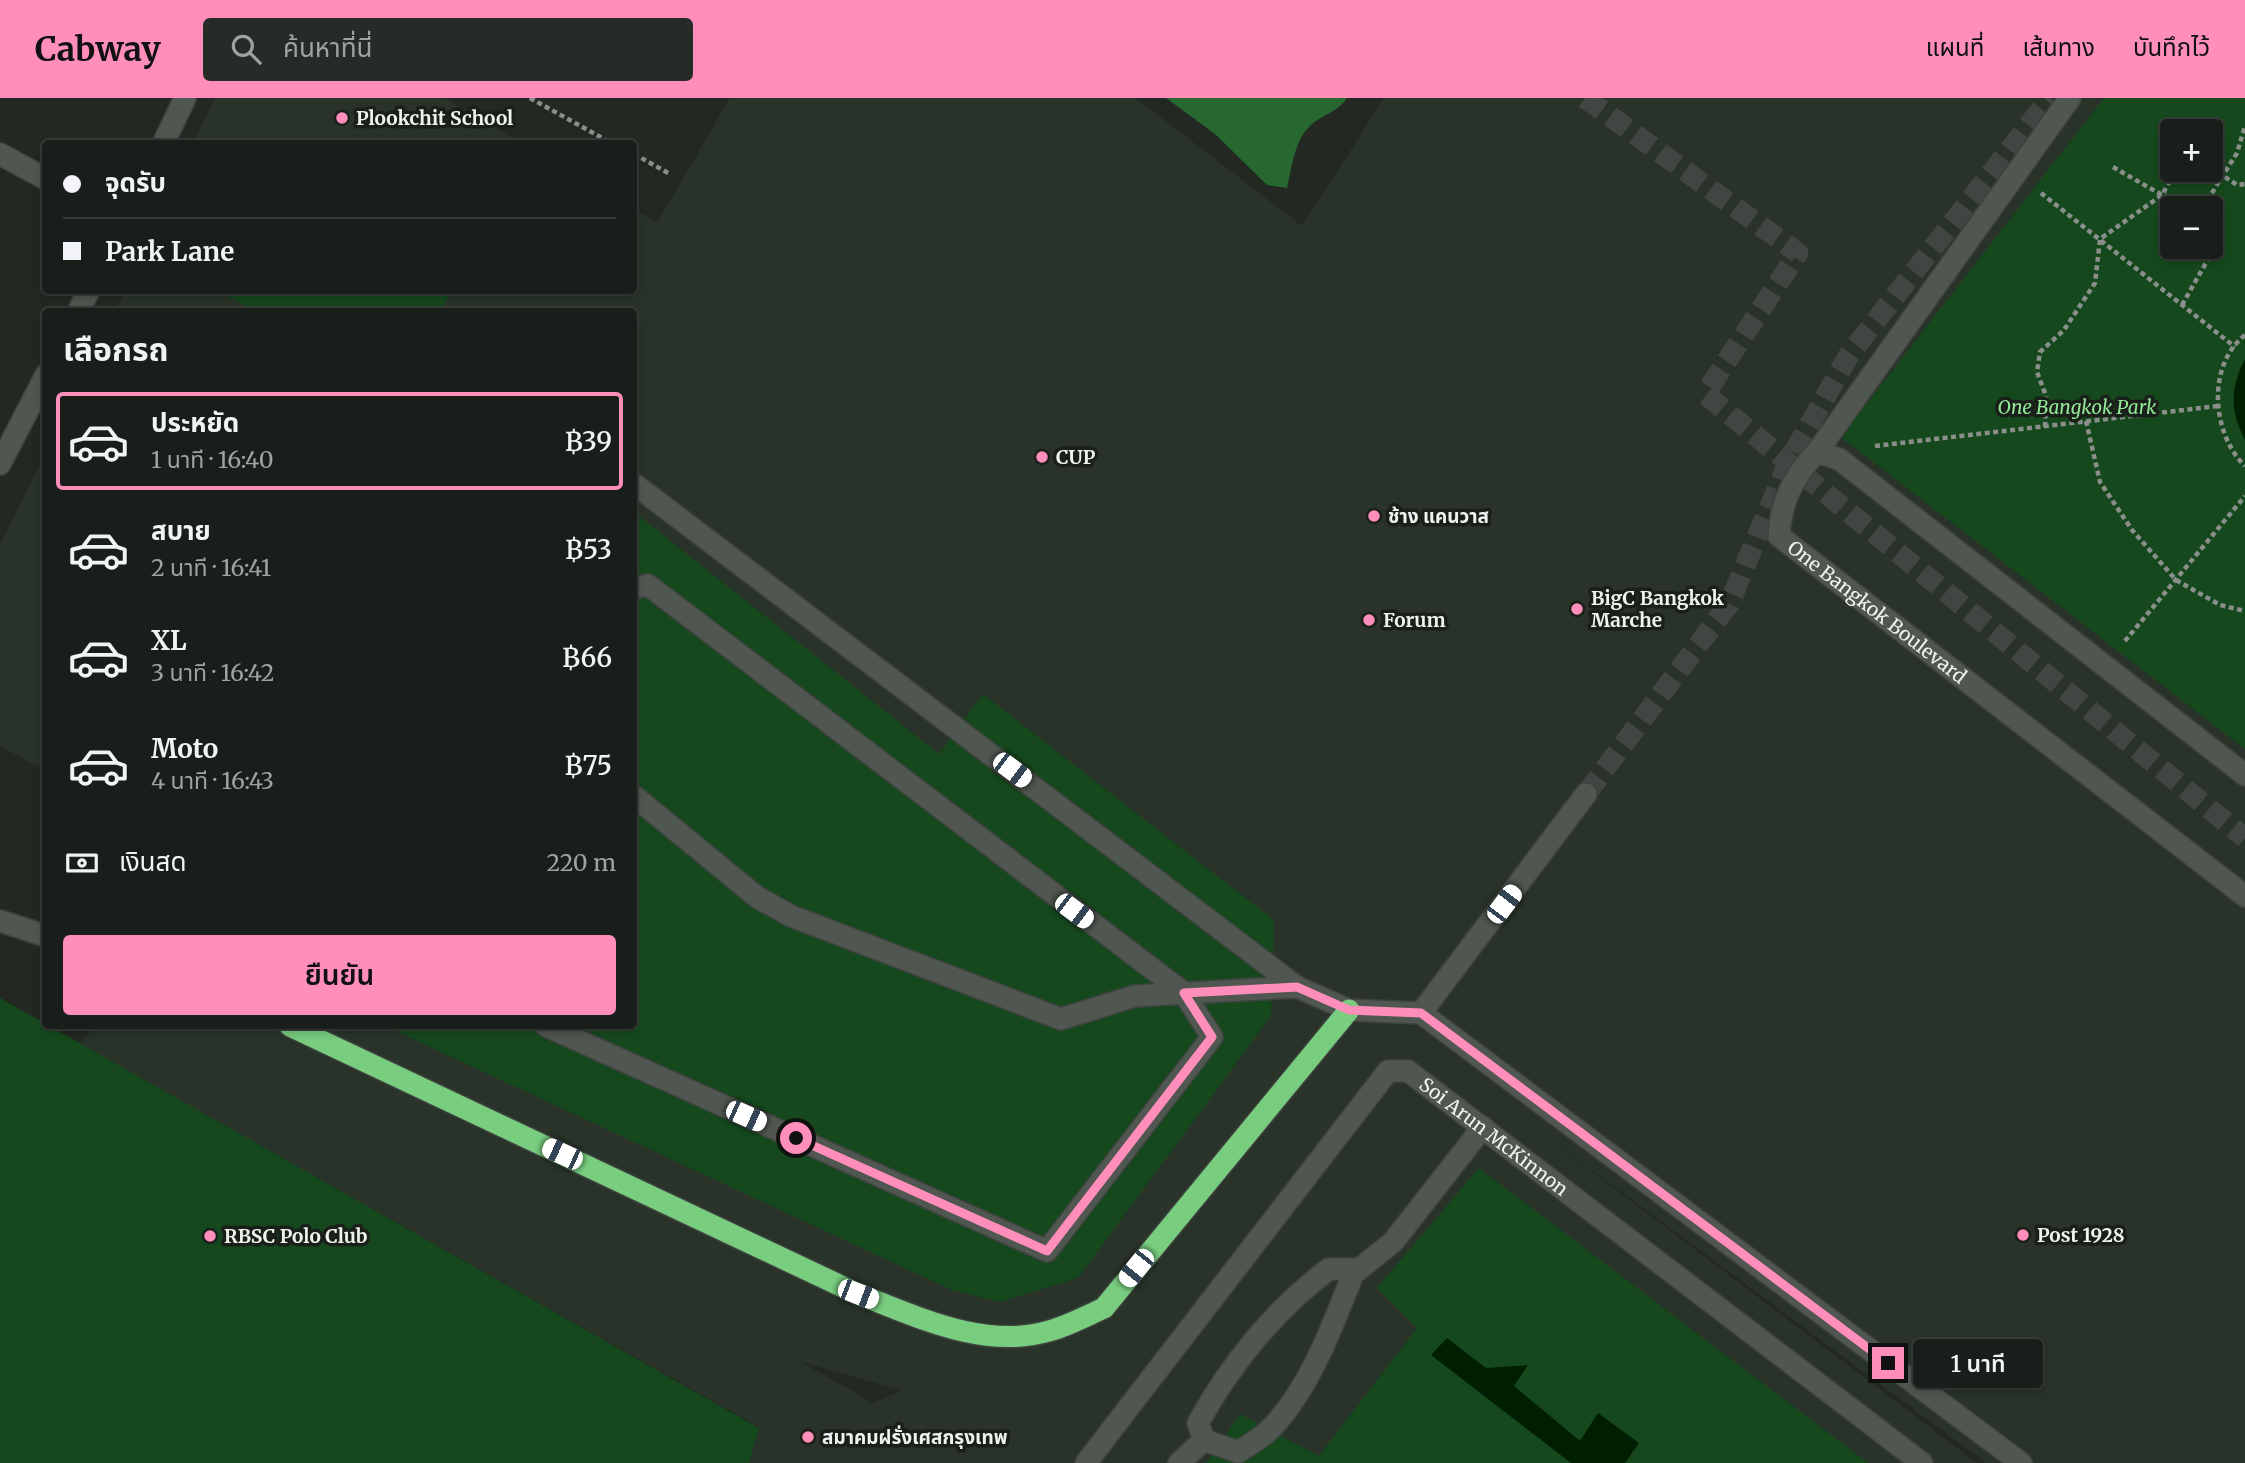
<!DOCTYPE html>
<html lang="th">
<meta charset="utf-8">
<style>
body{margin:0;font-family:Merriweather,"Noto Sans Thai",serif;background:#272b27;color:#f1f3f6;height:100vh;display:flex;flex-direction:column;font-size:26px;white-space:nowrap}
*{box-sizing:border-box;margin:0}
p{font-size:23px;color:#9fa2a2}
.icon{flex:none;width:38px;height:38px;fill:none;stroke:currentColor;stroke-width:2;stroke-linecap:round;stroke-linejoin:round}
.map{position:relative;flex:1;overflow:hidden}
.details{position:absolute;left:42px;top:210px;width:595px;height:721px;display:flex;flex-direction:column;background:#1a1e1a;border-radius:7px;box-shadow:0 4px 10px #0003,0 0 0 2px #383c39}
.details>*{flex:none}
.banner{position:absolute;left:42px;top:42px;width:595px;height:154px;border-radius:7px;box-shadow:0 4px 10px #0003,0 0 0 2px #383c39;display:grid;align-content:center;height:154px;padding:0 21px;background:#1a1e1a}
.buttons{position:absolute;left:2160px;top:21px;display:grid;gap:14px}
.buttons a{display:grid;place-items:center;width:63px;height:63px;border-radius:7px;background:#1a1e1a;box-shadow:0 4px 10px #0003,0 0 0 2px #383c39;font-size:35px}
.end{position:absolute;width:32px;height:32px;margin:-16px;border:9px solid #ff8eba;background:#111;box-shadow:0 0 0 4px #111}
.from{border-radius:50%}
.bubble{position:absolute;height:49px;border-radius:7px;background:#1a1e1a;box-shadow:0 4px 10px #0003,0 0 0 2px #383c39;font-size:23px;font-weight:600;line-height:49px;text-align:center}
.car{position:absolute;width:21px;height:42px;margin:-21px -10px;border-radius:9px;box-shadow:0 0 5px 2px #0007;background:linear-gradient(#fff 24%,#345 0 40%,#fff 0 76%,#345 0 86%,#fff 0)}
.banner b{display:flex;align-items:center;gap:24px;height:66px;font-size:26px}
.banner b+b{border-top:2px solid #383c39}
.banner i{width:18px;height:18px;background:#f1f3f6}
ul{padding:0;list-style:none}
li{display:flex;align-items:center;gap:21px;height:98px;margin:0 14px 10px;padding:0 7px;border:4px solid transparent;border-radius:7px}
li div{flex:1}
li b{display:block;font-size:26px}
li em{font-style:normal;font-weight:600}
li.on{border-color:#ff8eba}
li>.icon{width:63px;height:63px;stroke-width:1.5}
h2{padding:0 21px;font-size:32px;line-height:84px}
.pay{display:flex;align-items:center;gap:18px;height:77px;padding:0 21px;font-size:26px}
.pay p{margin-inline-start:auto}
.cta{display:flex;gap:14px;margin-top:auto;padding:14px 21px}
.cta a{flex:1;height:80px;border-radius:7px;background:#ff8eba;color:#111;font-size:28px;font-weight:600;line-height:80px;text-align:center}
header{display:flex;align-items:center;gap:42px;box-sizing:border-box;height:98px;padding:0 35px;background:#ff8eba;color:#111}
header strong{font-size:33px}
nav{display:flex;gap:38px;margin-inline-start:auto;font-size:24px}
.search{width:490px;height:63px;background:#272b27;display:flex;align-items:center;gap:18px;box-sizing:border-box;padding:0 24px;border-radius:7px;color:#9fa2a2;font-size:26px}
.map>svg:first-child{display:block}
.built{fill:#293329;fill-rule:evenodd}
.green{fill:#15491d;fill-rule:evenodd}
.forest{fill:#26682f}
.water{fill:#001e02}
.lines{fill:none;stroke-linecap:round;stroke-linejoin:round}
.minor-tunnel{stroke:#424642;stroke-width:21;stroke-dasharray:21 10;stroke-linecap:butt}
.minor-casing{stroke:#3e433f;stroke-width:24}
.highway-casing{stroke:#3e433f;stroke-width:24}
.path{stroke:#8a8f8b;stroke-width:4.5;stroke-dasharray:5 3.5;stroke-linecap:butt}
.minor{stroke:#505650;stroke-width:21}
.highway{stroke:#78cd7f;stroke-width:21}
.route{stroke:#ff8eba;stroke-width:9}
.poi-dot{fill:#ff8eba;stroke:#1a1f1a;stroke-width:2.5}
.labels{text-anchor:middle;stroke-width:7;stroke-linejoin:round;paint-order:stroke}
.poi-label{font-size:19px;font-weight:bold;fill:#eff3f0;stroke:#1a1f1a;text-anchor:start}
.park-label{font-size:19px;font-style:italic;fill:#90e997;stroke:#1a1f1a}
.street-label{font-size:19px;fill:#eff3f0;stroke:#1a1f1a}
</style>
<header>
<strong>Cabway</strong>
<div class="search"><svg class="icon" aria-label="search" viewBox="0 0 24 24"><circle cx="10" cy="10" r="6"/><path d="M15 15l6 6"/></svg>ค้นหาที่นี่</div>
<nav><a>แผนที่</a><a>เส้นทาง</a><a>บันทึกไว้</a></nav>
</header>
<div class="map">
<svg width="2245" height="1365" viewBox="0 0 2245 1365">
<rect width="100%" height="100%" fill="#232823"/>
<g class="built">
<path d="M215,0H444L522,45H193Z"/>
<path d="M730,0H1136L1302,128L1384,0H2245V1365H1986L1522,1020L1977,1365H749L759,1329L80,946L96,928H634V214L115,213L125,193L634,192V110L657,125ZM2172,33H2210V72H2172ZM2172,110H2210V149H2172ZM801,1264L900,1292L901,1293L873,1305Z"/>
<path d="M45,356V672L0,648V447Z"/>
</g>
<g class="green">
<path d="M2104,0H2245V651L1841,339ZM2172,33H2210V72H2172ZM2172,110H2210V149H2172Z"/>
<path d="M225,192H452V193L441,213H256L223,196Z"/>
<path d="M634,414L939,656L983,596L1274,822L1271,918L1078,1180L1000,1204L952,1192L385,928H634Z"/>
<path d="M0,900L759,1330L749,1365H0Z"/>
<path d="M1479,1070L1868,1365H1206L1240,1316L1319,1358L1417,1230L1377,1190Z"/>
</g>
<path class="forest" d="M1166,0H1347C1337,15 1323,16 1311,27C1294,42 1292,70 1287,90L1267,87L1215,36Z"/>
<g class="water">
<path d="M2245,261V342C2230,314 2230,289 2245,261Z"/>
<path d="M1447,1240L1486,1270L1528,1267L1514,1288L1580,1343L1598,1315L1639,1345L1625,1365H1571L1431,1257Z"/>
</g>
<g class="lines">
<g class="minor-tunnel">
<path d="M1585,0L1798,155L1705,296L2245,740"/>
<path d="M1586,696L1729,506L1789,363L1849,257L2050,0"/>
</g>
<defs>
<g id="minor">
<path d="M163,46L185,0"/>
<path d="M0,56L46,81"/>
<path d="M78,214L89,192"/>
<path d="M1817,354L2070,0"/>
<path d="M0,366L46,277"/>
<path d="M634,386L1297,889L1349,912L1421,915"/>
<path id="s1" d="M2245,677L1839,361L1817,354C1793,379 1781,403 1779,438L2245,798"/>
<path d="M634,698L757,799L791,818L1061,921L1135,898L1297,889"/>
<path d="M0,823L46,838"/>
<path d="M1421,915L2021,1365"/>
<path d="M1421,915L1586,696"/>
<path d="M546,928L1047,1153L1212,939L1184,895L648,487L634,490"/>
<path d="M1329,1171H1355C1335,1222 1307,1299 1265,1336C1257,1343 1247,1348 1238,1354L1204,1342L1198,1325C1230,1267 1275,1211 1329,1171Z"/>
<path d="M1353,1176L1393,1144L1483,1029"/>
<path id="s2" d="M1086,1365L1388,973H1408L1922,1365"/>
<path d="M1179,1365L1204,1342"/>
</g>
<path id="highway" d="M290,928L858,1196C918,1219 984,1252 1049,1233C1068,1228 1086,1218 1104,1210L1349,912"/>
</defs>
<use href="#minor" class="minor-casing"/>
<use href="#highway" class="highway-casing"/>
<g class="path">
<path d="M530,0L613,46"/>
<path d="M634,56L670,76"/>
<path d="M2113,69L2162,97L2205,106"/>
<path d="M2225,79L2237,87L2245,86"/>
<path d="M2041,95L2235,249"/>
<path d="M2206,110L2205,106L2237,55L2245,28"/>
<path d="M2182,207L2211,156L2210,122"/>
<path d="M2245,237C2206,268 2212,336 2245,368"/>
<path d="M2086,323L2100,384L2132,432L2176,482L2220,507L2245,513"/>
<path d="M2045,329L2046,298L2037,274L2040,254L2064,232L2095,185L2100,141L2162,97L2176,72"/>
<path d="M1875,348L2218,308"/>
<path d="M2125,543L2245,398"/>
</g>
<use href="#minor" class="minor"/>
<use href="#highway" class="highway"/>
</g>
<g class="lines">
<path class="route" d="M796,1040L1047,1153L1212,939L1184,895L1297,889L1349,912L1421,915L1888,1265"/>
</g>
<g class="poi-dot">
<circle cx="342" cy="20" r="7"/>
<circle cx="1042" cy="359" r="7"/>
<circle cx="1374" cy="418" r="7"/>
<circle cx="1577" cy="511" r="7"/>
<circle cx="1369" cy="522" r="7"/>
<circle cx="2023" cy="1137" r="7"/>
<circle cx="210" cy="1138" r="7"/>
<circle cx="808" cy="1339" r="7"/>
</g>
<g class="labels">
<g class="poi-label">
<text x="356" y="27">Plookchit School</text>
<text x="1056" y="366">CUP</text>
<text x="1388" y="425">ช้าง แคนวาส</text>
<text x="1591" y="507">BigC Bangkok<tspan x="1591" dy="22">Marche</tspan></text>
<text x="1383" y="529">Forum</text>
<text x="2037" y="1144">Post 1928</text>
<text x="224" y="1145">RBSC Polo Club</text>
<text x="822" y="1346">สมาคมฝรั่งเศสกรุงเทพ</text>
</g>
<g class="park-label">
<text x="2077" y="316">One Bangkok Park</text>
</g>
<g class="street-label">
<text dy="7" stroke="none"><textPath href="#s1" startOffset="756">One Bangkok Boulevard</textPath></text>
<text dy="7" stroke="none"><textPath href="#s2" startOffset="623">Soi Arun McKinnon</textPath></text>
</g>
</g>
</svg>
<div class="buttons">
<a>+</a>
<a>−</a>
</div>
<i class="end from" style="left:796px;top:1040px"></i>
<i class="end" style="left:1888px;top:1265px"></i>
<div class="bubble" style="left:1913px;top:1241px;width:130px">1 นาที</div>
<i class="car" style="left:1012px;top:672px;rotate:127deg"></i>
<i class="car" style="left:1504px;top:806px;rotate:37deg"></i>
<i class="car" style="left:1074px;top:813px;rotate:127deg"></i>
<i class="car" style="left:746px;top:1018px;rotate:114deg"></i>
<i class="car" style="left:562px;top:1056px;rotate:295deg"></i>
<i class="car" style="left:1136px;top:1170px;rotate:219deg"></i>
<i class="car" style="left:858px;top:1196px;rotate:111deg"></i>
<div class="banner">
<b><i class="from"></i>จุดรับ</b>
<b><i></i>Park Lane</b>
</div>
<section class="details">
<h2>เลือกรถ</h2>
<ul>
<li class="on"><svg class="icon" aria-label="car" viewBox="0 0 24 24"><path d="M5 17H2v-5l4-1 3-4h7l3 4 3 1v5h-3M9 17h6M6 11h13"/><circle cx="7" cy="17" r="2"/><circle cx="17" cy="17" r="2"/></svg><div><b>ประหยัด</b><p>1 นาที · 16:40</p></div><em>฿39</em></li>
<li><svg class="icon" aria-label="car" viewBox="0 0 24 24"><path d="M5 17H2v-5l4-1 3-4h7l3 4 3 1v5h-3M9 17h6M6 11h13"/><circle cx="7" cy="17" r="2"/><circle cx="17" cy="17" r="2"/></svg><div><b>สบาย</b><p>2 นาที · 16:41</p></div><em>฿53</em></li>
<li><svg class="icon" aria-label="car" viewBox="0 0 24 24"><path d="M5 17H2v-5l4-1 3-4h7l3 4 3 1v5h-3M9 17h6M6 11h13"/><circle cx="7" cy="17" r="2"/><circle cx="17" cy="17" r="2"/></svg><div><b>XL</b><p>3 นาที · 16:42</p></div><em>฿66</em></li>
<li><svg class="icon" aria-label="car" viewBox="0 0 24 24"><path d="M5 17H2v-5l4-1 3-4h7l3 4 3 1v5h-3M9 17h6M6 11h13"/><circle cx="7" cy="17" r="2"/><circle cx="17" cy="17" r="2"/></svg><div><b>Moto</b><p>4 นาที · 16:43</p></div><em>฿75</em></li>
</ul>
<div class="pay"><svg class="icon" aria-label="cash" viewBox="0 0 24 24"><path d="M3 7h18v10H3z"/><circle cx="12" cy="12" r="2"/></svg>เงินสด<p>220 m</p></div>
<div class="cta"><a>ยืนยัน</a></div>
</section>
</div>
